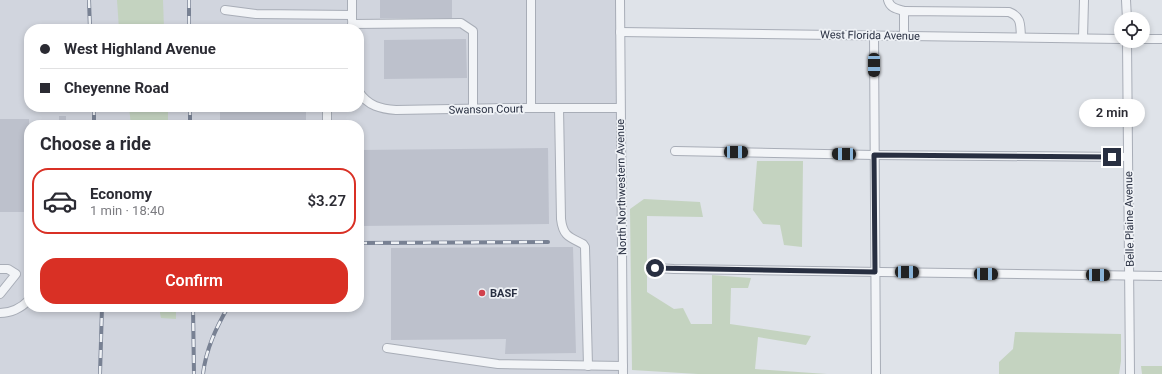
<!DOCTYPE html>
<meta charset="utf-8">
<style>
body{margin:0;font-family:Roboto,sans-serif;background:#f2f2f3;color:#2b2b33;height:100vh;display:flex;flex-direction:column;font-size:15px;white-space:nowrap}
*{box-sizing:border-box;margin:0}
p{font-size:13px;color:#7c7c81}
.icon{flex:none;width:22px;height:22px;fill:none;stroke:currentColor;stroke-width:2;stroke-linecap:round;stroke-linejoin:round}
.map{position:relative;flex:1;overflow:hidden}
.sheet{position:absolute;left:24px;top:120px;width:340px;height:192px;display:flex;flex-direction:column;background:#fff;border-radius:16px;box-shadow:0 2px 6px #0003}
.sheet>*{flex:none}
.guide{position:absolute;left:24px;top:24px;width:340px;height:88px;border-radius:16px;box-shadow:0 2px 6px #0003;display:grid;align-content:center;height:88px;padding:0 16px;background:#fff}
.controls{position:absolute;left:1114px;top:12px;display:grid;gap:8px}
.controls a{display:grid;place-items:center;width:36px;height:36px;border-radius:50%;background:#fff;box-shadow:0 2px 6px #0003;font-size:20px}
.end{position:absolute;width:18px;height:18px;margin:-9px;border:5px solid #282f41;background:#fff;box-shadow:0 0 0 2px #fff}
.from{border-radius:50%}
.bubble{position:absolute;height:28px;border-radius:14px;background:#fff;box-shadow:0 2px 6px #0003;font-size:13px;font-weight:600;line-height:28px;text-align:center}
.car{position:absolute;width:12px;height:24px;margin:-12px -6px;border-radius:5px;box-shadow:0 0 3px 1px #0007;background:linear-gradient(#222 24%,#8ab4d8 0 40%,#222 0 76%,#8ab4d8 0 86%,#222 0)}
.guide b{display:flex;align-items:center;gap:14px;height:38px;font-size:15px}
.guide b+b{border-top:1px solid #e1e1e2}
.guide i{width:10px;height:10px;background:#2b2b33}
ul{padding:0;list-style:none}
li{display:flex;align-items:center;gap:12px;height:66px;margin:0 8px 6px;padding:0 8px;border:2px solid transparent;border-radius:16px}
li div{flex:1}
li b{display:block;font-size:15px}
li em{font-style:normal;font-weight:600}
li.on{border-color:#d93025}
li>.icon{width:36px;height:36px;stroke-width:1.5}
h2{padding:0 16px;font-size:18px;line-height:48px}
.action{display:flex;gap:8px;margin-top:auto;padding:8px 16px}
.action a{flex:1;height:46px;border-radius:16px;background:#d93025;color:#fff;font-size:16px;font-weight:600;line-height:46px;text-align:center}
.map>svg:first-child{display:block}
.built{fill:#d1d5de;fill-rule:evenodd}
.green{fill:#c4d3c0}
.building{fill:#bdc1cc}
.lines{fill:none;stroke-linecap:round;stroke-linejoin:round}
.minor-casing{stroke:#a8adb7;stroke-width:10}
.minor{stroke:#f2f4f7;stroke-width:8}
.rail-casing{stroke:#788193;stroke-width:4}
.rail{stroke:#eff2f6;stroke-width:2.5;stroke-dasharray:8;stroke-linecap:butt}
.route{stroke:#282f41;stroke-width:5}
.poi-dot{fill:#d1414d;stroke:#eff2f6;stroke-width:1.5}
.labels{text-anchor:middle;stroke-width:3.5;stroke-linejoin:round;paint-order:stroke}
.street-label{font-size:11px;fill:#282f41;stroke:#eff2f6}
.poi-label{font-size:11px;font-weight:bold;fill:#282f41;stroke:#eff2f6;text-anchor:start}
</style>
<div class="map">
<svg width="1162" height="374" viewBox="0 0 1162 374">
<rect width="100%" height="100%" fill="#dfe3e9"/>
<path class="built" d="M0,0H622L625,374H0ZM29,29H359V107H29ZM29,125H359V307H29Z"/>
<g class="green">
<path d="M117,0H163L164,29H119Z"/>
<path d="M129,107H168V125H131Z"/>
<path d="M757,161H803L802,247L784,245L780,225L763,224L753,210Z"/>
<path d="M644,199L700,202L703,217L647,216V292L674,309L683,308L691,324H712V275L751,278L748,288H731L730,324L811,336L806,345L758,337L755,369L827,374H698L632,370L630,209Z"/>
<path d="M159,307H176V319L161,318Z"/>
<path d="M1015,332L1121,334V361L1119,374H999V362L1013,349Z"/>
<path d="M1141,366H1162V374H1142Z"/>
</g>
<g class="building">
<rect x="380" y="0" width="72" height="18"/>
<path d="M466,39L467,78L384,79V40Z"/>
<rect x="220" y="107" width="86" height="18"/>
<rect x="59" y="116" width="7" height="9"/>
<rect x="0" y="119" width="29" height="93"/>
<path d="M548,148L549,224L359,226V150Z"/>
<path d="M573,247L576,353L505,354L506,339L391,340V248Z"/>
</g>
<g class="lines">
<defs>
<g id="minor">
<path d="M352,0V20"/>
<path d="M620,0L623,374"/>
<path d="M888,0C890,8 897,9 904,11"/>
<path d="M1126,0L1127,19"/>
<path d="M225,10L256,14L352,15"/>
<path d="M352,24L461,23L473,31V108"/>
<path d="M620,32L1121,39"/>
<path d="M874,35L876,374"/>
<path d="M904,36V11L1009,12C1022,17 1020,25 1021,37"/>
<path d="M1083,38L1084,0"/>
<path d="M1143,39H1162"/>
<path d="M1127,41L1130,374"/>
<path d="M359,92C368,106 381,109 396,110L508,108H620"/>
<path d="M327,107V125"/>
<path d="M531,108V0"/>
<path d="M559,108L561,219C563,236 569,237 583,244L585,247L588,366"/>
<path d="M675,151L874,155L1128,157"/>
<path d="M655,268L674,269L1162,276"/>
<path d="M0,269H8L16,274L0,294"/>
<path d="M0,313C11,313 21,308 29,300"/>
<path d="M387,348L498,364L623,366"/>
</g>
</defs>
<use href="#minor" class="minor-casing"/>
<use href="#minor" class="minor"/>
<defs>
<g id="rail">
<path d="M89,0L90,29"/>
<path d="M189,0V29"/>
<path d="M94,107V125"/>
<path d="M190,107V125"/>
<path d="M359,243L548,242"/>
<path d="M193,307L194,374"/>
<path d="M100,374L102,307"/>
<path d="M203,374C206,349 216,328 228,307"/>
</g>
</defs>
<use href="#rail" class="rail-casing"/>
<use href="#rail" class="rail"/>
</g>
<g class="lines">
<path class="route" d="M655,268L875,272L874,155L1112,157"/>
</g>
<circle class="poi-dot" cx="482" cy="293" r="4"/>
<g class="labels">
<g class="street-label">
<text transform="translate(870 35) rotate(1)" y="4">West Florida Avenue</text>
<text transform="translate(486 109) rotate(-1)" y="4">Swanson Court</text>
<text transform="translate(621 187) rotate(-91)" y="4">North Northwestern Avenue</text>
<text transform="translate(1129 219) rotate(-91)" y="4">Belle Plaine Avenue</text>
</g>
<g class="poi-label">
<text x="490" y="297">BASF</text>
</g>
</g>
</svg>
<div class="controls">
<a><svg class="icon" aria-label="locate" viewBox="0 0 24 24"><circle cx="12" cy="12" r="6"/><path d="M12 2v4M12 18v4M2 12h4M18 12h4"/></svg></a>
</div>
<i class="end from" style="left:655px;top:268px"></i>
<i class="end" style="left:1112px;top:157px"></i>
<div class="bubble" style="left:1079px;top:99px;width:66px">2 min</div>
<i class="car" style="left:874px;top:65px;rotate:180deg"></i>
<i class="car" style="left:736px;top:152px;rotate:91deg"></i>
<i class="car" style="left:844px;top:154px;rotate:271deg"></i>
<i class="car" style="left:907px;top:272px;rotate:91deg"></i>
<i class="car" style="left:986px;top:274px;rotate:91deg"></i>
<i class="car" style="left:1098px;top:275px;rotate:91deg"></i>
<div class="guide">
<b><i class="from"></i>West Highland Avenue</b>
<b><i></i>Cheyenne Road</b>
</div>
<section class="sheet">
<h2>Choose a ride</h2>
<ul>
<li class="on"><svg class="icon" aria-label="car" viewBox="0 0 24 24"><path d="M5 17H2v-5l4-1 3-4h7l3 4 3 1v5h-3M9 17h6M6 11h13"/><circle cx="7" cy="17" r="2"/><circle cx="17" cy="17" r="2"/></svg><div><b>Economy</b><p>1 min · 18:40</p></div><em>$3.27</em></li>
</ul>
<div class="action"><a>Confirm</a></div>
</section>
</div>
